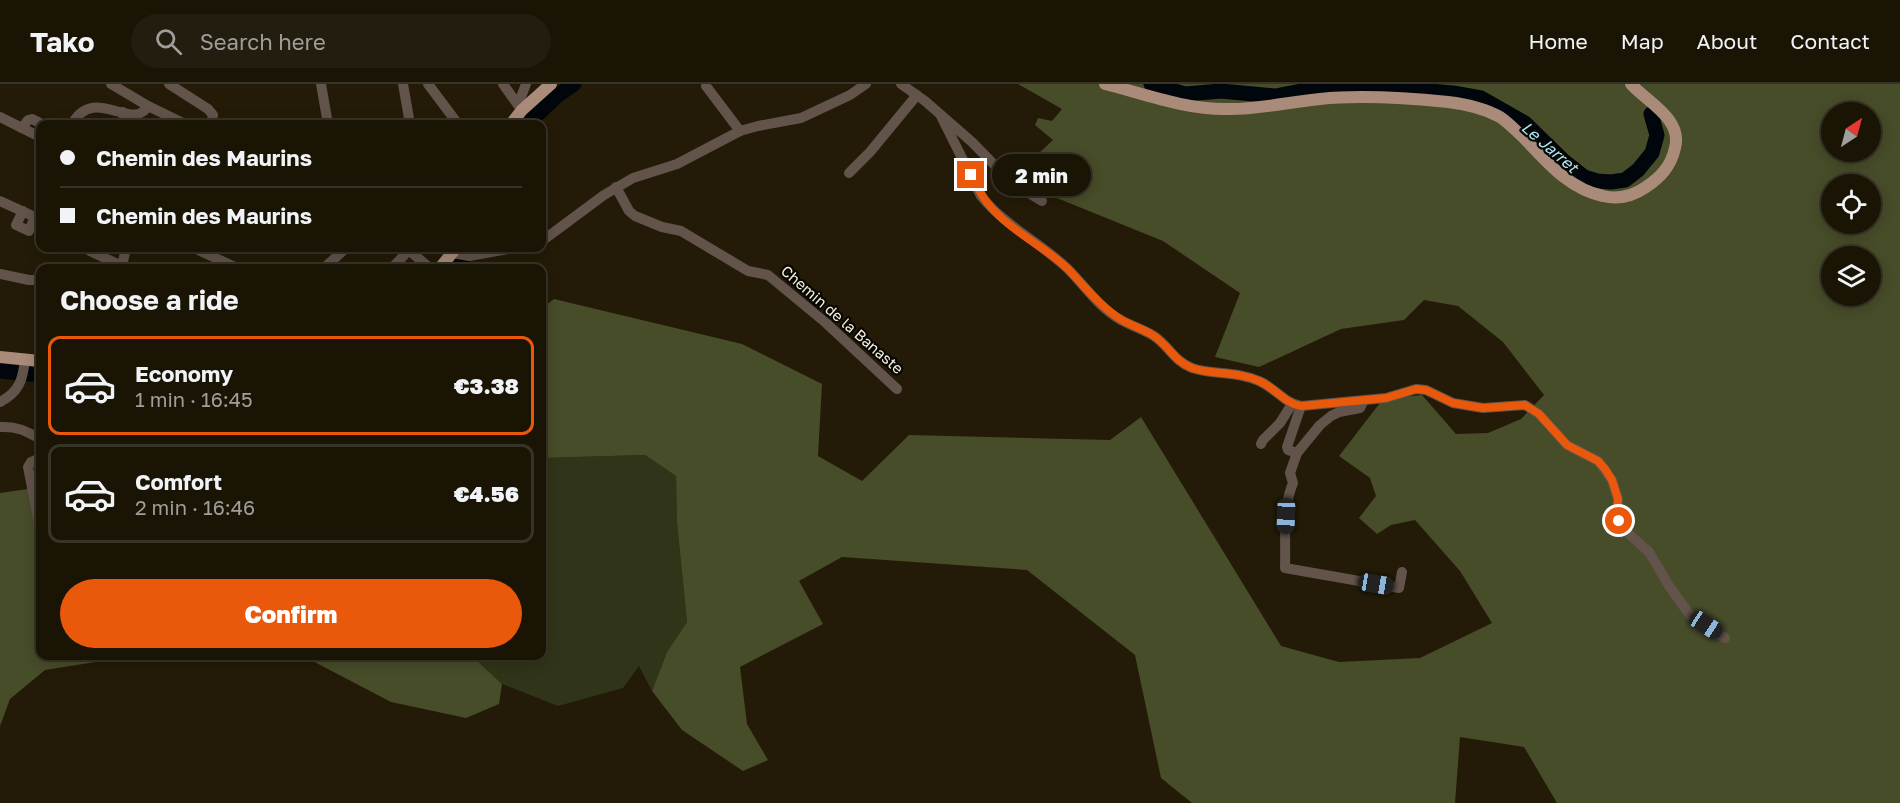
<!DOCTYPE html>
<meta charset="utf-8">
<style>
body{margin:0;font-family:"Golos Text",sans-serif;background:#231d0f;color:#f1f3f6;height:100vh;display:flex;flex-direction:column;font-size:22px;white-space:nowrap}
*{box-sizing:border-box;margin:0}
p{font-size:20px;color:#9f9e9a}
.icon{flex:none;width:33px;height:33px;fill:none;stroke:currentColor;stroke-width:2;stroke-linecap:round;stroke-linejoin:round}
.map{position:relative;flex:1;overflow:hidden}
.drawer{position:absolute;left:36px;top:180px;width:510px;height:396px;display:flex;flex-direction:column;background:#1a1405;border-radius:12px;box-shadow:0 3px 15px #0003,0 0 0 2px #383327}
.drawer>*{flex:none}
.guide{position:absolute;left:36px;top:36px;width:510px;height:132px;border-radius:12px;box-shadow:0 3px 15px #0003,0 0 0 2px #383327;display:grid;align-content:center;height:132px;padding:0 24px;background:#1a1405}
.needle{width:39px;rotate:36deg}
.fabs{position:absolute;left:1821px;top:18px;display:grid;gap:12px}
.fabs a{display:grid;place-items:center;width:60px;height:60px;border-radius:50%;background:#1a1405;box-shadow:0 3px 15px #0003,0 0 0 2px #383327;font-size:30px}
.end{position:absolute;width:27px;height:27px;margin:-14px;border:8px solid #ea580c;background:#fff;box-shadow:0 0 0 3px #fff}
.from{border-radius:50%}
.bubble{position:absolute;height:42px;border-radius:21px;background:#1a1405;box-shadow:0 3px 15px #0003,0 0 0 2px #383327;font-size:20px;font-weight:800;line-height:42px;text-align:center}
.car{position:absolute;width:18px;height:36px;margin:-18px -9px;border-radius:8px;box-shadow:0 0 4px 2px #0007;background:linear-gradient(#222 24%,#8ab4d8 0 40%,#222 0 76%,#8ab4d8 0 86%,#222 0)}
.guide b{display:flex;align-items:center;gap:21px;height:57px;font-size:22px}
.guide b+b{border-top:2px solid #383327}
.guide i{width:15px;height:15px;background:#f1f3f6}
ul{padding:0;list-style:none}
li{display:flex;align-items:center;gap:18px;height:99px;margin:0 12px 9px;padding:0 12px;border:3px solid #383327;border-radius:12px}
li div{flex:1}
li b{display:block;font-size:22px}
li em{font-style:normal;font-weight:800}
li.selected{border-color:#ea580c}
li>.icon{width:54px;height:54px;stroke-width:1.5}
h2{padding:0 24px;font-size:27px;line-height:72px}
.cta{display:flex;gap:12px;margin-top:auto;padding:12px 24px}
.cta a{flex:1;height:69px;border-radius:36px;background:#ea580c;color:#fff;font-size:24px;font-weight:800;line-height:69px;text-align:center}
header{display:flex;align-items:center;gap:36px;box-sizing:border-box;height:84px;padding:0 30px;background:#1a1405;border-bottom:2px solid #383327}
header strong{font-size:28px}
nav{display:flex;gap:33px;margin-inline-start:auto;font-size:21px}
.search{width:420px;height:54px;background:#231d0f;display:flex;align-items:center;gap:15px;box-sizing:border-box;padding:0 21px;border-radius:33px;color:#9f9e9a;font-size:22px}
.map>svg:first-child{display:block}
.green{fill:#303418}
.forest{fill:#474c29;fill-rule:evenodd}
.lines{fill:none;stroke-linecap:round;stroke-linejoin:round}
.river{stroke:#00060b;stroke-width:15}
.minor{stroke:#62534b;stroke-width:10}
.major{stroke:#aa8b79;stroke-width:12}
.route{stroke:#ea580c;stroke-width:8}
.labels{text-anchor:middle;stroke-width:4.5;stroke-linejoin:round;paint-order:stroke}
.street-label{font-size:15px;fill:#f6f1e4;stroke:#090702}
.water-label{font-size:16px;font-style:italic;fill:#aae7fb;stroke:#090702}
</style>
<header>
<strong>Tako</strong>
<div class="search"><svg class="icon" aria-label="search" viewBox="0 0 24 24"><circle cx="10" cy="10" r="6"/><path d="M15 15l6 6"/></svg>Search here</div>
<nav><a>Home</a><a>Map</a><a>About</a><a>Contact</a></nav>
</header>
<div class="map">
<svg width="1900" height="719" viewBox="0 0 1900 719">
<rect width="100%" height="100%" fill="#231b07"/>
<path class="green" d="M645,371L676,392L677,439L687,538L667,568L652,607L639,582L623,604L558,622L502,600L472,572H542V374Z"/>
<g class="forest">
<path d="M1018,0H1900V719H1557L1524,663L1460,653L1455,719H1192L1161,694L1135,571L1027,486L842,473L799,497L823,540L740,583L747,640L768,676L743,687L682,646L652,607L667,568L687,538L677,439L676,392L645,371L542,374V224L554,215L742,260L822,300L818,372L862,397L909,351L1110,356L1141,333L1281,562L1339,578L1420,574L1492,539L1460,487L1415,436L1391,441L1377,450L1359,434L1376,412L1370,394L1339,372L1383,315L1422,311L1456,350L1488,349L1521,335L1544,311L1503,258L1458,222L1424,216L1404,236L1341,245L1259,283L1215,273L1240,209L1163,157L1047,110L1049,83H1041L1038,70L1053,56L1035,41L1038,34L1052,37L1062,25ZM1832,28H1870V68H1832ZM1832,100H1870V140H1832ZM1832,172H1870V212H1832Z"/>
<path d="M35,404L40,414V572H111L102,577L45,586L10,615L0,642V409Z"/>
<path d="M303,572H472L502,600L499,620L466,634L391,618Z"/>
</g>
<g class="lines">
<g class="river">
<path d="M1151,0L1185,10L1221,7L1275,12L1323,3L1359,1L1453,9L1481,14L1525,39L1565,78L1584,93L1597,97L1611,98L1625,96L1638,86L1652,69L1657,51L1651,30"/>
<path d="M527,40L558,11L574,0"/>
<path d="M455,184L461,177L469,164"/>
<path d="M0,287L40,291"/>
</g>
<g class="minor">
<path d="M111,0L148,22"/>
<path d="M169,0L208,25L213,31L211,40"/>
<path d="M321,0L328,40"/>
<path d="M403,0L410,40"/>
<path d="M428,0L458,40"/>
<path d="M503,0L518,21"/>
<path d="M901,0L925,17L972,58L1012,99L1042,117"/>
<path d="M706,2L740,47"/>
<path d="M522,26L518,21L526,0"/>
<path d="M123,28L125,40"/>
<path d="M941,32L981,112C1005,142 1041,159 1068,185C1085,202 1099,224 1121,236C1131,242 1143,245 1154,252C1168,261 1175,278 1192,284C1213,291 1237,287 1259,297C1274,303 1284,319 1301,322L1386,314L1416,305L1426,306L1453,319L1483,324L1525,321L1539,330L1567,361L1598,377L1612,396L1618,415L1616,430L1629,450L1649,468L1669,502L1690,531L1725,554"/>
<path d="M0,33L40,53"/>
<path d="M72,40C95,0 132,49 148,22L185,40"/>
<path d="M22,44L28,36L32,35L42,40"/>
<path d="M849,89L870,68L917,11"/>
<path d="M616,103L629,127L635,132L662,143L681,147L748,187L768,191L826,239L897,305"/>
<path d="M0,117L35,133L29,147L16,141L23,127"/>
<path d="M542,157L604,111L633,94L677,80L740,47L758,42L801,34L850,11L866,0"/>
<path d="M89,164L90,167L122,182"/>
<path d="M194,164L237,184"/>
<path d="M406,164L430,184"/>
<path d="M453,169L469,172L514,164"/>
<path d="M124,184L122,182L126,164"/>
<path d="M324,184L346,164"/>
<path d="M392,184L409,166"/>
<path d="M0,190L29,196H40"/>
<path d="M0,318C19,308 23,296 25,275"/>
<path d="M1301,322L1287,363L1288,366L1297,369L1320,341L1331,332L1339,328L1360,324L1364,316"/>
<path d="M0,343C17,342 26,347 40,355"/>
<path d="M1261,360L1263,356L1280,339L1292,320"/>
<path d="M1297,369L1290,389L1293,399C1282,425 1286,455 1285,484L1399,504L1402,488"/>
<path d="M40,374L31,378L28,383L40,444"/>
</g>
<g class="major">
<path d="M1105,0C1145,10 1184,25 1225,25C1257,26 1288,18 1320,15C1360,11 1408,14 1448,18C1465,20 1484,24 1500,33C1509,39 1516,47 1524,54C1547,78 1569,105 1603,112C1619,116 1633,112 1646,103C1661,93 1671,82 1675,64C1683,35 1647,18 1631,0"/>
<path d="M511,40L522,26L551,0"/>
<path d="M440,184L456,164"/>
<path d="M0,273L40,277"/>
</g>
</g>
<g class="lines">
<path class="route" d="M971,91C977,102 982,113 990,122C1012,148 1044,162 1068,185C1084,202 1098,220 1117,233C1128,241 1142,244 1154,252C1168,261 1175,278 1192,284C1213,291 1237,287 1259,297C1274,303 1284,319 1301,322L1386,314L1416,305L1426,306L1453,319L1483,324L1525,321L1539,330L1567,361L1598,377L1605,385L1612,396L1618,415L1617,430L1619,437"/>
</g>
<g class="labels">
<g class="street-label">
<text transform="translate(842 236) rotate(41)" y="5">Chemin de la Banaste</text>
</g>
<g class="water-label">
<text transform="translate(1550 63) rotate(41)" y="6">Le Jarret</text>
</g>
</g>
</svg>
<div class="fabs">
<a><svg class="needle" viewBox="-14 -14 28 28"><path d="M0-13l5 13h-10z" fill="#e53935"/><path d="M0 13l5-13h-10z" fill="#9f9e9a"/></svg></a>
<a><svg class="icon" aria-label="locate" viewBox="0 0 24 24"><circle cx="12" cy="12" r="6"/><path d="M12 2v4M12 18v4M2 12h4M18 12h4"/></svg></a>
<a><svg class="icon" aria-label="layers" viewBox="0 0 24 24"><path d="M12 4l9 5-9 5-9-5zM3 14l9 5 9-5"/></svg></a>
</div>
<i class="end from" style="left:1619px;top:437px"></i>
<i class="end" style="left:971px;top:91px"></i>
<div class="bubble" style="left:992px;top:70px;width:99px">2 min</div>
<i class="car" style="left:1286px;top:432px;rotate:182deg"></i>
<i class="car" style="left:1376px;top:500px;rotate:100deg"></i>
<i class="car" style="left:1706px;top:541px;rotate:123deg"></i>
<div class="guide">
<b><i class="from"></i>Chemin des Maurins</b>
<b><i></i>Chemin des Maurins</b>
</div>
<section class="drawer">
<h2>Choose a ride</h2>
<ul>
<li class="selected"><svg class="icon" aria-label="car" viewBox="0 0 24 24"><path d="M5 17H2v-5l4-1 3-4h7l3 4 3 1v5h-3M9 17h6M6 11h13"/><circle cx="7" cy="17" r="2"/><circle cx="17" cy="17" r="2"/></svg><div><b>Economy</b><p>1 min · 16:45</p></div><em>€3.38</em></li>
<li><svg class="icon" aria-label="car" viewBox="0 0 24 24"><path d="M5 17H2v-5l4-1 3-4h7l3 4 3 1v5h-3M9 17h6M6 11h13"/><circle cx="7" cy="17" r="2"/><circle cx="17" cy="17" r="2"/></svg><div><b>Comfort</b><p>2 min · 16:46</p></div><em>€4.56</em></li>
</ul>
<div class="cta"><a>Confirm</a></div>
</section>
</div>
